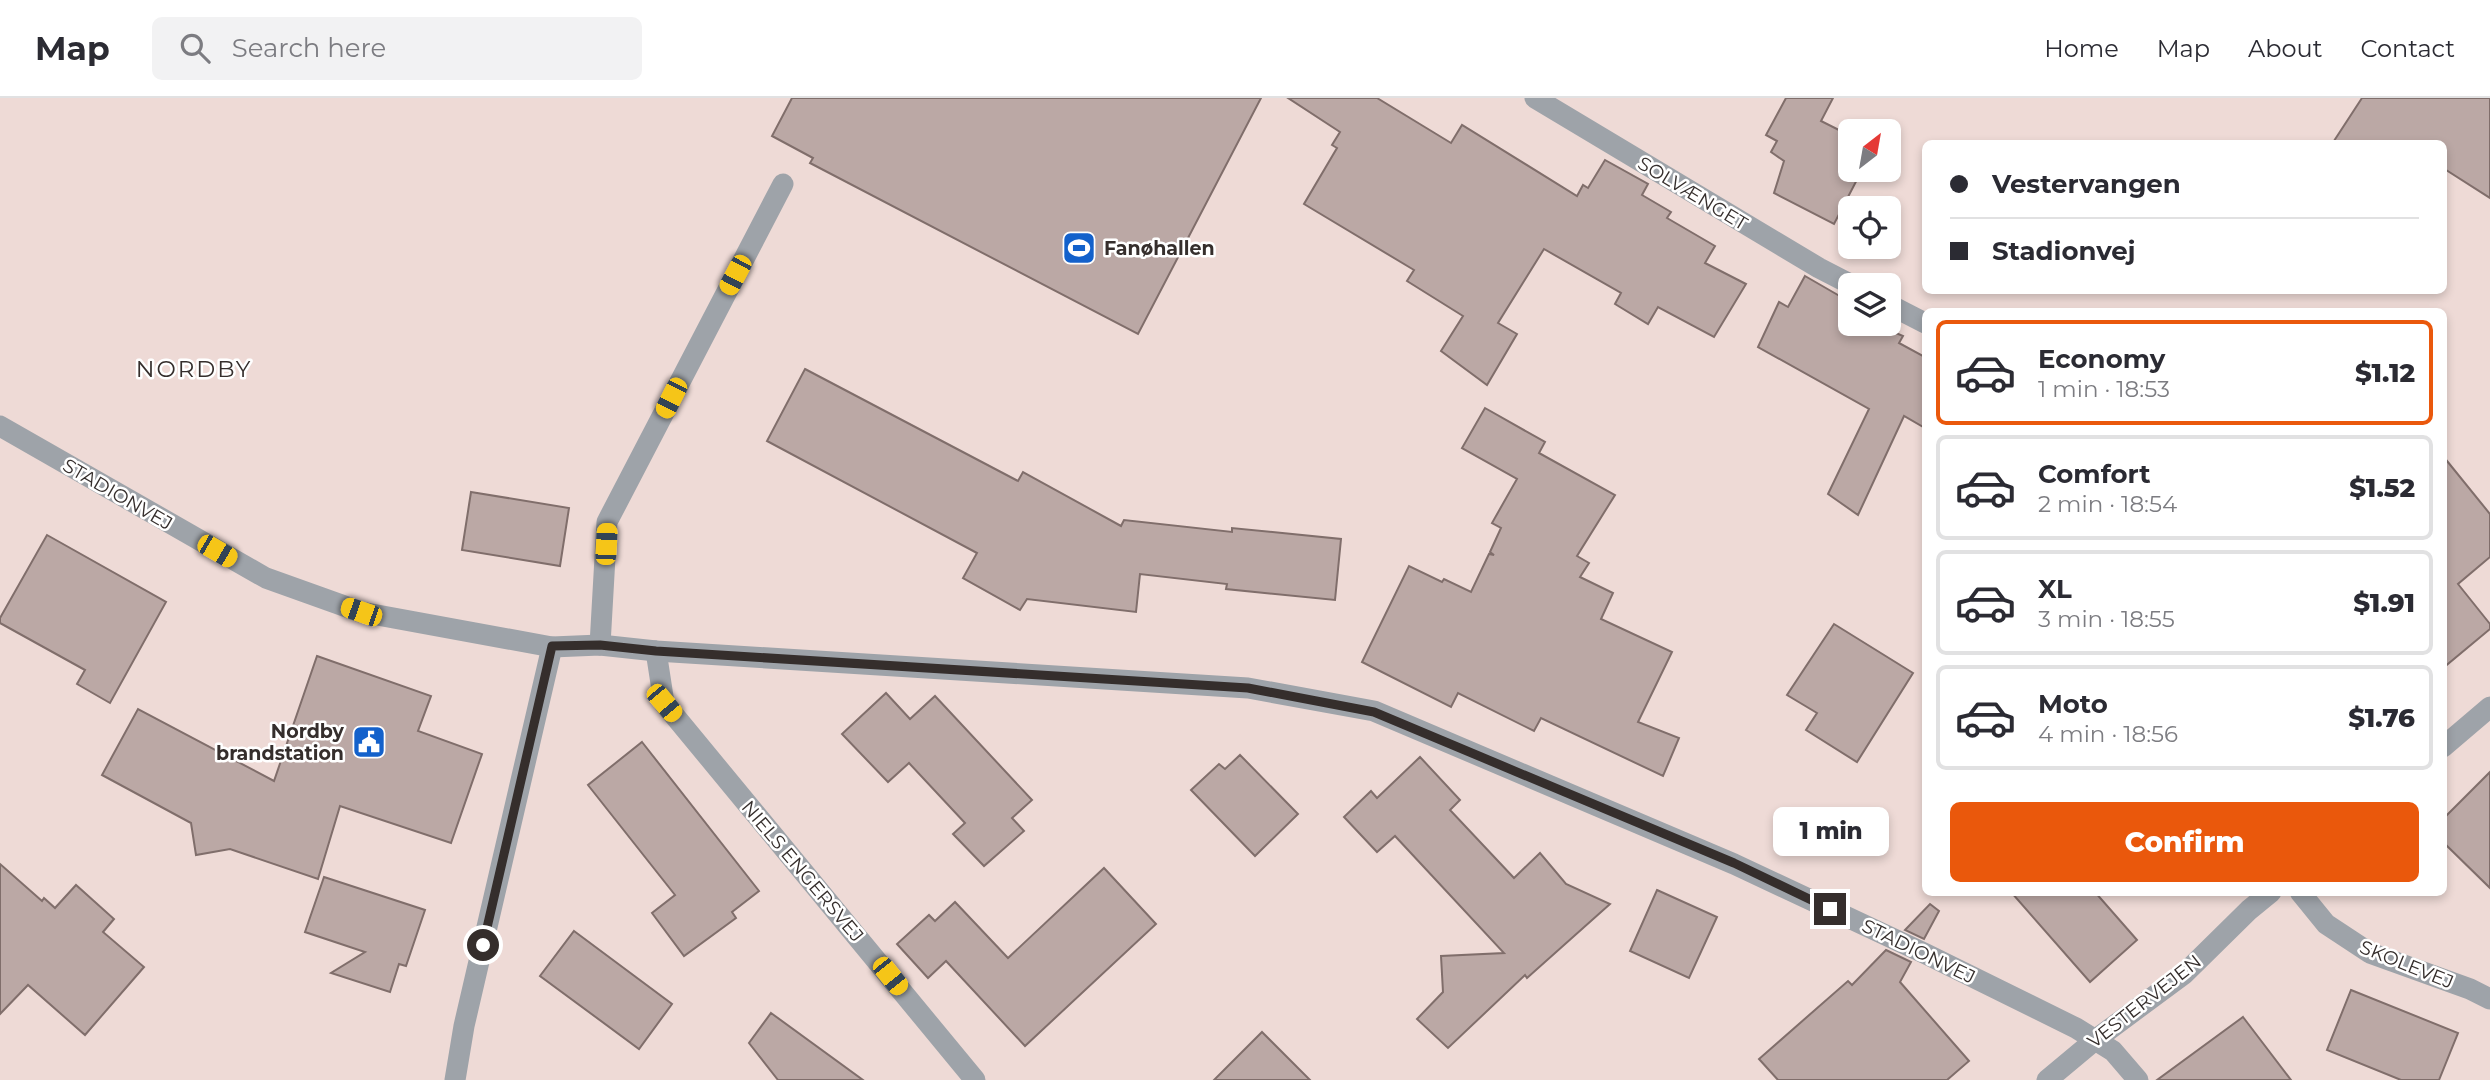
<!DOCTYPE html>
<meta charset="utf-8">
<style>
body{margin:0;font-family:Montserrat,sans-serif;background:#f2f2f3;color:#2b2b33;height:100vh;display:flex;flex-direction:column;font-size:26px;white-space:nowrap}
*{box-sizing:border-box;margin:0}
p{font-size:23px;color:#7c7c81}
.icon{flex:none;width:38px;height:38px;fill:none;stroke:currentColor;stroke-width:2;stroke-linecap:round;stroke-linejoin:round}
.map{position:relative;flex:1;overflow:hidden}
.sheet{position:absolute;left:1922px;top:210px;width:525px;height:588px;display:flex;flex-direction:column;background:#fff;border-radius:10px;box-shadow:0 4px 10px #0003}
.sheet>*{flex:none}
.top-card{position:absolute;left:1922px;top:42px;width:525px;height:154px;border-radius:10px;box-shadow:0 4px 10px #0003;display:grid;align-content:center;height:154px;padding:0 28px;background:#fff}
.needle{width:46px;rotate:31deg}
.tools{position:absolute;left:1838px;top:21px;display:grid;gap:14px}
.tools a{display:grid;place-items:center;width:63px;height:63px;border-radius:10px;background:#fff;box-shadow:0 4px 10px #0003;font-size:35px}
.end{position:absolute;width:32px;height:32px;margin:-16px;border:9px solid #352e2c;background:#fff;box-shadow:0 0 0 4px #fff}
.from{border-radius:50%}
.bubble{position:absolute;height:49px;border-radius:10px;background:#fff;box-shadow:0 4px 10px #0003;font-size:23px;font-weight:800;line-height:49px;text-align:center}
.car{position:absolute;width:21px;height:42px;margin:-21px -10px;border-radius:9px;box-shadow:0 0 5px 2px #0007;background:linear-gradient(#f5c518 24%,#345 0 40%,#f5c518 0 76%,#345 0 86%,#f5c518 0)}
.top-card b{display:flex;align-items:center;gap:24px;height:66px;font-size:26px}
.top-card b+b{border-top:2px solid #e1e1e2}
.top-card i{width:18px;height:18px;background:#2b2b33}
ul{padding:12px 0 0;list-style:none}
li{display:flex;align-items:center;gap:21px;height:105px;margin:0 14px 10px;padding:0 14px;border:4px solid #e1e1e2;border-radius:10px}
li div{flex:1}
li b{display:block;font-size:26px}
li em{font-style:normal;font-weight:800}
li.active{border-color:#ea580c}
li>.icon{width:63px;height:63px;stroke-width:1.5}
.button{display:flex;gap:14px;margin-top:auto;padding:14px 28px}
.button a{flex:1;height:80px;border-radius:10px;background:#ea580c;color:#fff;font-size:28px;font-weight:800;line-height:80px;text-align:center}
header{display:flex;align-items:center;gap:42px;box-sizing:border-box;height:98px;padding:0 35px;background:#fff;border-bottom:2px solid #e1e1e2}
header strong{font-size:33px}
nav{display:flex;gap:38px;margin-inline-start:auto;font-size:24px}
.search{width:490px;height:63px;background:#f2f2f3;display:flex;align-items:center;gap:18px;box-sizing:border-box;padding:0 24px;border-radius:10px;color:#7c7c81;font-size:26px}
.map>svg:first-child{display:block}
.building{fill:#bba8a5;stroke:#806e6b;stroke-width:2}
.lines{fill:none;stroke-linecap:round;stroke-linejoin:round}
.minor{stroke:#9ea3a9;stroke-width:21}
.route{stroke:#352e2c;stroke-width:9}
.labels{text-anchor:middle;stroke-width:5;stroke-linejoin:round;paint-order:stroke}
.street-label{font-size:19px;fill:#352e2c;stroke:#fff}
.poi-label{font-size:19px;font-weight:bold;fill:#352e2c;stroke:#fff;text-anchor:start}
.quarter-label{font-size:23px;letter-spacing:2px;fill:#352e2c;stroke:#fff}
</style>
<header>
<strong>Map</strong>
<div class="search"><svg class="icon" aria-label="search" viewBox="0 0 24 24"><circle cx="10" cy="10" r="6"/><path d="M15 15l6 6"/></svg>Search here</div>
<nav><a>Home</a><a>Map</a><a>About</a><a>Contact</a></nav>
</header>
<div class="map">
<svg width="2490" height="982" viewBox="0 0 2490 982">
<rect width="100%" height="100%" fill="#eedad6"/>
<g class="building">
<path d="M792,0H1261L1138,236L810,65L813,60L772,38Z"/>
<path d="M1288,0H1377L1451,45L1462,27L1577,98L1583,87L1588,90L1605,62L1648,86L1642,97L1671,114L1667,120L1715,148L1705,165L1746,186L1714,239L1658,209L1648,226L1615,206L1621,195L1544,151L1498,225L1517,236L1487,287L1441,253L1463,218L1407,183L1414,172L1304,106L1337,50L1332,47L1340,34Z"/>
<path d="M1786,0H1833L1821,23L1845,35L1841,44L1850,52V72H1862L1834,126L1774,95L1784,63L1771,54L1777,43L1766,37Z"/>
<path d="M2362,0H2490V100L2443,70V46H2332Z"/>
<path d="M1805,178L1850,204V226H1875L1903,238L1899,245L1925,259V330L1904,318L1858,417L1828,396L1869,311L1758,249L1779,204L1788,209Z"/>
<path d="M805,271L1018,383L1023,374L1121,428L1124,422L1232,434V430L1341,441L1335,502L1226,491L1227,486L1140,476L1136,514L1027,501L1020,512L963,480L977,455L767,343Z"/>
<path d="M1485,310L1545,344L1539,355L1615,397L1577,458L1589,465L1580,479L1613,495L1601,521L1672,554L1638,624L1679,640L1663,678L1541,620L1534,633L1458,595L1451,609L1362,564L1409,468L1442,484L1444,481L1471,494L1489,456L1494,457L1490,454L1501,430L1492,425L1517,381L1462,350Z"/>
<path d="M2443,358L2490,416V459L2458,486L2490,526V531L2443,570Z"/>
<path d="M471,394L569,410L560,468L462,452Z"/>
<path d="M47,437L166,504L110,605L77,586L85,572L0,525V520Z"/>
<path d="M1834,526L1913,575L1857,664L1806,632L1817,615L1787,597Z"/>
<path d="M317,558L431,598L418,633L482,656L451,745L340,708L318,781L230,751L196,757L191,725L102,677L138,611L274,683Z"/>
<path d="M886,595L910,621L935,598L1032,702L1012,720L1024,733L984,768L953,736L965,725L909,665L888,684L842,636Z"/>
<path d="M642,644L759,793L732,814L736,820L684,858L652,815L675,797L588,687Z"/>
<path d="M1240,657L1298,716L1255,758L1191,692L1219,666L1225,671Z"/>
<path d="M1420,659L1460,702L1450,712L1514,780L1540,755L1566,786L1610,806L1527,880L1525,877L1448,950L1417,921L1443,894L1441,858L1504,855L1395,738L1377,754L1344,719L1371,693L1377,700Z"/>
<path d="M2490,674V790L2443,744V721Z"/>
<path d="M0,766L42,803L44,800L55,810L76,787L114,821L103,834L144,869L85,937L28,887L0,916Z"/>
<path d="M1104,770L1156,826L1025,948L946,863L928,880L897,846L929,817L935,823L955,804L1008,860Z"/>
<path d="M324,779L425,812L406,868L399,866L390,894L331,875L365,854L305,834Z"/>
<path d="M1657,792L1717,819L1689,880L1630,853Z"/>
<path d="M2011,794H2095L2137,842L2090,884Z"/>
<path d="M1930,806L1939,813L1924,841L1905,832Z"/>
<path d="M574,833L672,906L639,951L540,878Z"/>
<path d="M1886,852L1911,864L1900,884L1969,963L1947,982H1778L1759,961L1848,883L1852,887Z"/>
<path d="M2351,892L2458,935L2439,982H2401L2327,952Z"/>
<path d="M771,915L863,982H778L749,945Z"/>
<path d="M2243,919L2291,982H2157Z"/>
<path d="M1262,934L1310,982H1214Z"/>
</g>
<g class="lines">
<g class="minor">
<path d="M1535,0L1819,170L1852,187"/>
<path d="M1888,206L1925,225"/>
<path d="M0,328L266,480L361,514L552,549L600,547L656,553L1248,590L1374,613L1734,766L1926,856L2076,930L2113,953L2138,982"/>
<path d="M600,547L607,424L783,86"/>
<path d="M656,553L664,605L975,982"/>
<path d="M2443,649L2490,609"/>
<path d="M2300,794L2326,826L2370,855L2470,891L2490,901"/>
<path d="M455,982L464,928L552,549"/>
<path d="M2047,982L2095,942L2184,876L2249,812L2271,794"/>
</g>
</g>
<g class="lines">
<path class="route" d="M483,847L552,548L600,547L656,553L1248,590L1374,614L1734,765L1830,811"/>
</g>
<defs>
<symbol id="stadium-square" viewBox="-11 -11 22 22"><rect x="-9" y="-9" width="18" height="18" rx="4" fill="#1361cb" stroke="#fff"/><path d="M0-5a6.5 5 0 1 0 0 10a6.5 5 0 1 0 0-10ZM-3.5-1.8h7v3.6h-7Z" fill="#fff"/></symbol>
<symbol id="civic-square" viewBox="-11 -11 22 22"><rect x="-9" y="-9" width="18" height="18" rx="4" fill="#1361cb" stroke="#fff"/><path d="M-.6-6.5H3V-4.5H.6V-3L4-1V1h2V6H-6V1h2V-1L-.6-3ZM-1.2 2.5V6h2.4V2.5Z" fill="#fff"/></symbol>
</defs>
<g fill-rule="evenodd">
<use href="#stadium-square" x="1060" y="131" width="38" height="38"/>
<use href="#civic-square" x="350" y="625" width="38" height="38"/>
</g>
<g class="labels">
<g class="street-label">
<text transform="translate(1693 95) rotate(31)" y="7">SOLVÆNGET</text>
<text transform="translate(118 396) rotate(30)" y="7">STADIONVEJ</text>
<text transform="translate(803 773) rotate(50)" y="7">NIELS ENGERSVEJ</text>
<text transform="translate(1919 853) rotate(26)" y="7">STADIONVEJ</text>
<text transform="translate(2407 866) rotate(22)" y="7">SKOLEVEJ</text>
<text transform="translate(2144 903) rotate(-38)" y="7">VESTERVEJEN</text>
</g>
<g class="poi-label">
<text x="1104" y="157">Fanøhallen</text>
<text x="344" y="640" text-anchor="end">Nordby<tspan x="344" dy="22">brandstation</tspan></text>
</g>
<g class="quarter-label">
<text x="194" y="279">NORDBY</text>
</g>
</g>
</svg>
<div class="tools">
<a><svg class="needle" viewBox="-14 -14 28 28"><path d="M0-13l5 13h-10z" fill="#e53935"/><path d="M0 13l5-13h-10z" fill="#7c7c81"/></svg></a>
<a><svg class="icon" aria-label="locate" viewBox="0 0 24 24"><circle cx="12" cy="12" r="6"/><path d="M12 2v4M12 18v4M2 12h4M18 12h4"/></svg></a>
<a><svg class="icon" aria-label="layers" viewBox="0 0 24 24"><path d="M12 4l9 5-9 5-9-5zM3 14l9 5 9-5"/></svg></a>
</div>
<i class="end from" style="left:483px;top:847px"></i>
<i class="end" style="left:1830px;top:811px"></i>
<div class="bubble" style="left:1773px;top:709px;width:116px">1 min</div>
<i class="car" style="left:735px;top:177px;rotate:208deg"></i>
<i class="car" style="left:671px;top:300px;rotate:207deg"></i>
<i class="car" style="left:606px;top:446px;rotate:3deg"></i>
<i class="car" style="left:217px;top:453px;rotate:120deg"></i>
<i class="car" style="left:361px;top:514px;rotate:289deg"></i>
<i class="car" style="left:664px;top:605px;rotate:140deg"></i>
<i class="car" style="left:890px;top:878px;rotate:141deg"></i>
<div class="top-card">
<b><i class="from"></i>Vestervangen</b>
<b><i></i>Stadionvej</b>
</div>
<section class="sheet">
<ul>
<li class="active"><svg class="icon" aria-label="car" viewBox="0 0 24 24"><path d="M5 17H2v-5l4-1 3-4h7l3 4 3 1v5h-3M9 17h6M6 11h13"/><circle cx="7" cy="17" r="2"/><circle cx="17" cy="17" r="2"/></svg><div><b>Economy</b><p>1 min · 18:53</p></div><em>$1.12</em></li>
<li><svg class="icon" aria-label="car" viewBox="0 0 24 24"><path d="M5 17H2v-5l4-1 3-4h7l3 4 3 1v5h-3M9 17h6M6 11h13"/><circle cx="7" cy="17" r="2"/><circle cx="17" cy="17" r="2"/></svg><div><b>Comfort</b><p>2 min · 18:54</p></div><em>$1.52</em></li>
<li><svg class="icon" aria-label="car" viewBox="0 0 24 24"><path d="M5 17H2v-5l4-1 3-4h7l3 4 3 1v5h-3M9 17h6M6 11h13"/><circle cx="7" cy="17" r="2"/><circle cx="17" cy="17" r="2"/></svg><div><b>XL</b><p>3 min · 18:55</p></div><em>$1.91</em></li>
<li><svg class="icon" aria-label="car" viewBox="0 0 24 24"><path d="M5 17H2v-5l4-1 3-4h7l3 4 3 1v5h-3M9 17h6M6 11h13"/><circle cx="7" cy="17" r="2"/><circle cx="17" cy="17" r="2"/></svg><div><b>Moto</b><p>4 min · 18:56</p></div><em>$1.76</em></li>
</ul>
<div class="button"><a>Confirm</a></div>
</section>
</div>
